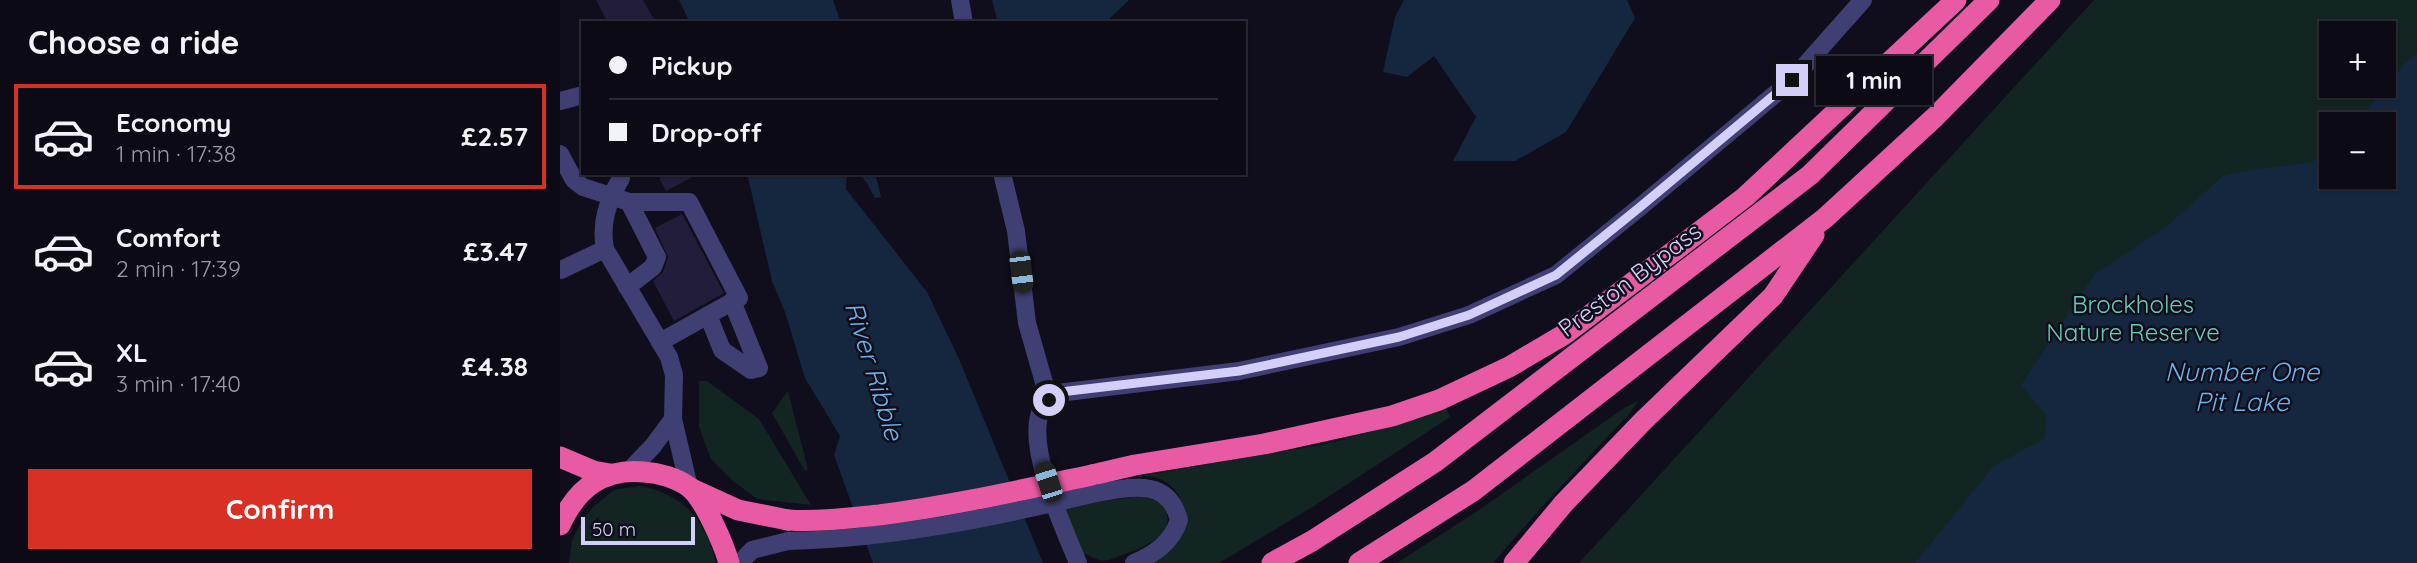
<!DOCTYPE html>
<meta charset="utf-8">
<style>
body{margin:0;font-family:Quicksand,sans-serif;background:#1a1822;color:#f1f3f6;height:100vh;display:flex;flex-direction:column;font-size:26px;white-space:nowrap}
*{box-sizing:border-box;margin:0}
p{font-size:23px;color:#9a9aa0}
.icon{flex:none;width:38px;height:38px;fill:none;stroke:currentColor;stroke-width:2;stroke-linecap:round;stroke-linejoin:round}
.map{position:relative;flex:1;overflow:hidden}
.panel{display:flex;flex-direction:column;background:#0c0a15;width:560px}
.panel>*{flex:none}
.hud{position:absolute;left:21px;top:21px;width:665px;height:154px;border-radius:0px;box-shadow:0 2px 5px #0004,0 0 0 2px #2c2b34;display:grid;align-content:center;height:154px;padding:0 28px;background:#0c0a15}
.controls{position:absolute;left:1759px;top:21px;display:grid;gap:14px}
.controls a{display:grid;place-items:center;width:77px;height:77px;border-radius:0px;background:#0c0a15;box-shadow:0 2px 5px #0004,0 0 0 2px #2c2b34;font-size:35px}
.scale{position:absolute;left:21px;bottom:18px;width:114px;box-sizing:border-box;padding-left:7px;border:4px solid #d3cff8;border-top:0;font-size:19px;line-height:24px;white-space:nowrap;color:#d3cff8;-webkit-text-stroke:5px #100e1c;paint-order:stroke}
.end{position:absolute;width:32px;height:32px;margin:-16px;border:9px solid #d3cff8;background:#111;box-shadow:0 0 0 4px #111}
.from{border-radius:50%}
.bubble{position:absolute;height:49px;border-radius:0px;background:#0c0a15;box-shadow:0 2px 5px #0004,0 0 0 2px #2c2b34;font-size:23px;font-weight:700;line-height:49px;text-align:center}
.car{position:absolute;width:21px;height:42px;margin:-21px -10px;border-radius:9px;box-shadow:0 0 5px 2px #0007;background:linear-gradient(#222 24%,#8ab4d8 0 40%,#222 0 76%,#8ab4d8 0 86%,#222 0)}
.hud b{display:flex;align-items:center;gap:24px;height:66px;font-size:26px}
.hud b+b{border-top:2px solid #2c2b34}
.hud i{width:18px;height:18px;background:#f1f3f6}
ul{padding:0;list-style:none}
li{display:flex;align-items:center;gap:21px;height:105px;margin:0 14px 10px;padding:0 14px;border:4px solid transparent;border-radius:0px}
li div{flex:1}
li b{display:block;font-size:26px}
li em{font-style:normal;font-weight:700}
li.on{border-color:#d93025}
li>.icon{width:63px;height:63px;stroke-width:1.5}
h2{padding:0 28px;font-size:32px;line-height:84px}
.primary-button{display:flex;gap:14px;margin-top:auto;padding:14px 28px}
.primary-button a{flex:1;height:80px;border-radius:0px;background:#d93025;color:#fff;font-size:28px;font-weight:700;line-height:80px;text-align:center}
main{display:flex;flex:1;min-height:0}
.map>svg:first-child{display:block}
.green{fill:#122523;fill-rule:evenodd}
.water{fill:#15273f}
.building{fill:#221d3a}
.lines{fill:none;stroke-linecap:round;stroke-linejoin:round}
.minor{stroke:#3f3f74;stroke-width:18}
.highway{stroke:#e85ba4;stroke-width:21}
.minor-bridge{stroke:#3f3f74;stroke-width:18}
.highway-bridge{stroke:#e85ba4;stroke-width:21}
.route{stroke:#d3cff8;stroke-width:9}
.labels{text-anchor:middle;stroke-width:5;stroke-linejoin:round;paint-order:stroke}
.street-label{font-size:24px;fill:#d3cff8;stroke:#100e1c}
.park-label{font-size:24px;fill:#66cdb0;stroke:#100e1c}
.water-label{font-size:26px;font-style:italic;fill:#6bb4ea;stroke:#100e1c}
</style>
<main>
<section class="panel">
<h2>Choose a ride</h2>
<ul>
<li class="on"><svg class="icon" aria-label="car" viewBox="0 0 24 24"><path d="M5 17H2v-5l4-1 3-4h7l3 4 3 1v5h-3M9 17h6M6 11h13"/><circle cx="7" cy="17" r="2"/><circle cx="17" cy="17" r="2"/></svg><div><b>Economy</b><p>1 min · 17:38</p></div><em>£2.57</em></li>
<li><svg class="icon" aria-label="car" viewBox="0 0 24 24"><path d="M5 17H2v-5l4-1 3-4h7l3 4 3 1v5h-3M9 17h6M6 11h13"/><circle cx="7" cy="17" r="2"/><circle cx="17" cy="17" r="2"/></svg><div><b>Comfort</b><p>2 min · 17:39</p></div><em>£3.47</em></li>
<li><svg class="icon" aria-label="car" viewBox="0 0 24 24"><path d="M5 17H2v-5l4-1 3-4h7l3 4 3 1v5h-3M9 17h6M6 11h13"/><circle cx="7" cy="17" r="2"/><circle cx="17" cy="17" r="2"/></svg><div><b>XL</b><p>3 min · 17:40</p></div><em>£4.38</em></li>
</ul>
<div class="primary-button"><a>Confirm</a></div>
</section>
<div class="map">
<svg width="1857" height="563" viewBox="0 0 1857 563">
<rect width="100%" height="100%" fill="#100e1c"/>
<g class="green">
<path d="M1534,0H1857V563H1019ZM1771,33H1824V86H1771ZM1771,124H1824V177H1771Z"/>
<path d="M139,381H147L199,419L251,505L197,499L172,480L151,459L139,427Z"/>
<path d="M228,391L248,469L245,471L212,413Z"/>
<path d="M1078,401L1069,414L979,510L933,563H837L919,510L1064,408Z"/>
<path d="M886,408L890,417L754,506L659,563H587C595,559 605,556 611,550C636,529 626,484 593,477C588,476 581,477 576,477L766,444L839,424Z"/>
<path d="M80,486C123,494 146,520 156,563H9L12,540L22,521L33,507L54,490Z"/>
<path d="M581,496C593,499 604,502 607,515C614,541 567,552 549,560L541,561L523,553L502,507Z"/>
</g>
<g class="water">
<path d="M119,0H273L281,23H130Z"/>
<path d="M432,0H569L545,23H438Z"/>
<path d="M844,0H1067L1075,18L1006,132L955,161H893L916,117L874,56L847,77L823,72L835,17Z"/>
<path d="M1857,54V563H1355L1434,466L1485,438L1486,415L1461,385L1534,275L1607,226L1663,176L1696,169L1750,163L1771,150V177H1824V124H1795L1845,63Z"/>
<path d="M187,173H287L286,189L367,292L399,359L483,563H313L274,455L280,436L245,378L225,312L212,281Z"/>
<path d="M299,173H315L321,197L315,198L307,183Z"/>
</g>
<g class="building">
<path d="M36,0H83L96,23H48Z"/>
<path d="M107,173H140L106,191L99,178Z"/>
<path d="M122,214L164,293L114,321L93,281L103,272L108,257L95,228Z"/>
</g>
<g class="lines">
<g class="minor">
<path d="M400,0L404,23"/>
<path d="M0,101L23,95"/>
<path d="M0,154L14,180L23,187L69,202H129L179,298L100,342"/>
<path d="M442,173L456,231L467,323L489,400"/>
<path d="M61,178C48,201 40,222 45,249L109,357L114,375L113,419L129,487"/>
<path d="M1,270L45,249"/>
<path d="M67,287L93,267L97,257L69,202"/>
<path d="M148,315L162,350L191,370L199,368L172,301"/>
<path d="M70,470L93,446L113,419"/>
<path d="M536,493C569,488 608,476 619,520C612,542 595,554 574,563"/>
<path d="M180,563L192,550L228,541"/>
<path d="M518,563C504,528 467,450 480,413C484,405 491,399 498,393L679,371L839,337L909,315L996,275L1080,207L1232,80L1303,0"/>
</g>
<g class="highway">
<path d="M0,457L33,471L50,474"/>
<path d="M532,475L575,465L704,444L832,416L879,400L949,367L1005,334L1185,197L1396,0"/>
<path d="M132,489L178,510L228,520"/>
<path d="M0,525C17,488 43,468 84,472C99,473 117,478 129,487C144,498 164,545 169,563"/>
<path d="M712,563L752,541L875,462L1250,175L1429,0"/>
<path d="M799,563L913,491L1265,218L1375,117L1490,0"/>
<path d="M954,563L1004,503L1084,420L1213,296L1254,235"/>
</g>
<path class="minor-bridge" d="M228,541C332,539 435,517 536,493"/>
<path class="highway-bridge" d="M228,520C259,522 289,518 319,515C391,506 461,490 532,475"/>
</g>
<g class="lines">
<path class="route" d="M489,400L498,393L509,391L679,371L839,337L909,315L996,275L1080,207L1232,80"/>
</g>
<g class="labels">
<g class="street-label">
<text transform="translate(1070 280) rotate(-37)" y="8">Preston Bypass</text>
</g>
<g class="park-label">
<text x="1573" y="313">Brockholes<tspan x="1573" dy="28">Nature Reserve</tspan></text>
</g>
<g class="water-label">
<text transform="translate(314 371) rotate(73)" y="9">River Ribble</text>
<text x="1682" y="381">Number One<tspan x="1682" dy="30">Pit Lake</tspan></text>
</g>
</g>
</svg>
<div class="controls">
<a>+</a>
<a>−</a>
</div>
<div class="scale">50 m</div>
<i class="end from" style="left:489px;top:400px"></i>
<i class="end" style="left:1232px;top:80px"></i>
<div class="bubble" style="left:1256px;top:56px;width:116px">1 min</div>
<i class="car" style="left:461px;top:272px;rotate:173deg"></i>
<i class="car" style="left:488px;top:482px;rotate:342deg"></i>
<div class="hud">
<b><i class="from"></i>Pickup</b>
<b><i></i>Drop-off</b>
</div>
</div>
</main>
